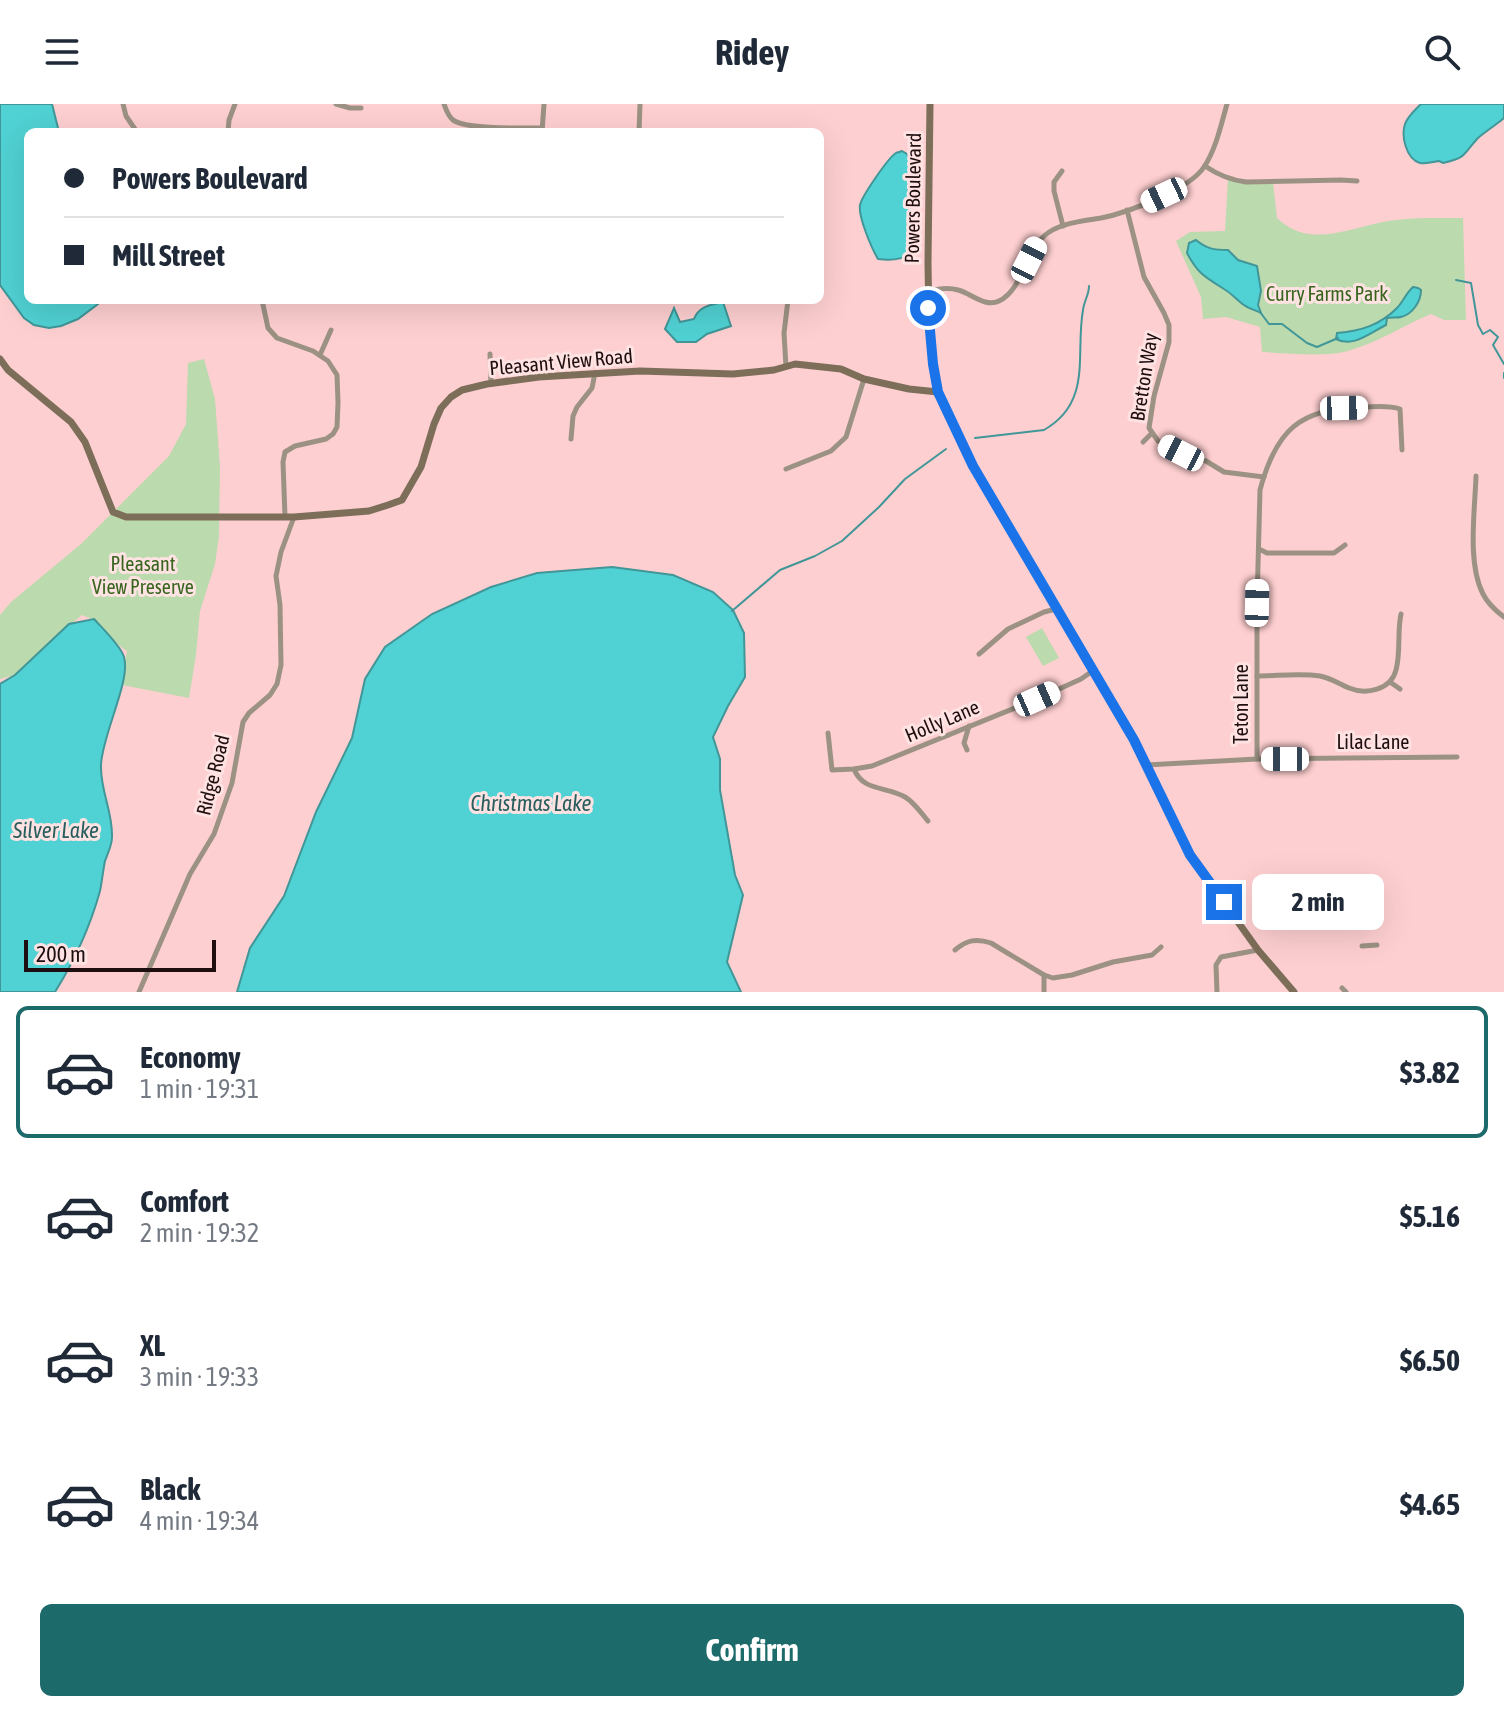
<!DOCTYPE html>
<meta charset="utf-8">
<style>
body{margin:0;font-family:"Asap Condensed",sans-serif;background:#f6f6f7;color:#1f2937;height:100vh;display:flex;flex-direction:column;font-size:30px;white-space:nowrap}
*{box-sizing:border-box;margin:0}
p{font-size:26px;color:#747a83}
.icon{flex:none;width:44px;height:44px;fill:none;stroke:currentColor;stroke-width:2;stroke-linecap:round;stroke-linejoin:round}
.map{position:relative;height:888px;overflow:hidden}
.side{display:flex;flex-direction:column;background:#fff;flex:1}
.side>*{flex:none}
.guide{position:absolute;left:24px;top:24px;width:800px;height:176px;border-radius:12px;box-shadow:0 8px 32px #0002;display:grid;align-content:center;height:176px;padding:0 40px;background:#fff}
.scale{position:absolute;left:24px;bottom:20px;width:192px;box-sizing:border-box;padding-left:8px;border:4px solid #1e0e0f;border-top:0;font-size:22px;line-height:28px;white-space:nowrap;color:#1e0e0f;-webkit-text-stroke:6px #ffe2e2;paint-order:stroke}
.end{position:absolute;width:36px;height:36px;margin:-18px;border:10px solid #1a73e8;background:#fff;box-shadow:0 0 0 4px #fff}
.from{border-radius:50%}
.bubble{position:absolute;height:56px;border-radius:12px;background:#fff;box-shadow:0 8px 32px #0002;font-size:26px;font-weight:700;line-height:56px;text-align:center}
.car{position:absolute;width:24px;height:48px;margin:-24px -12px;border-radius:10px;box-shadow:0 0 6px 2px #0007;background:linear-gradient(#fff 24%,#345 0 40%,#fff 0 76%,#345 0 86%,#fff 0)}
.guide b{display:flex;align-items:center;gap:28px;height:76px;font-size:30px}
.guide b+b{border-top:2px solid #e0e1e3}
.guide i{width:20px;height:20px;background:#1f2937}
ul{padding:14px 0 0;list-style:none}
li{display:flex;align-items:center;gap:24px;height:132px;margin:0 16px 12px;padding:0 24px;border:4px solid transparent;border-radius:12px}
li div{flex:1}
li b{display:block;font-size:30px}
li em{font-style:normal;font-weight:700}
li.selected{border-color:#1d6a6b}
li>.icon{width:72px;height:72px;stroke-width:1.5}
.button{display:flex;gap:16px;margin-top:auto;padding:16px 40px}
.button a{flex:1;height:92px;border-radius:12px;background:#1d6a6b;color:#fff;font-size:32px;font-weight:700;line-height:92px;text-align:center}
header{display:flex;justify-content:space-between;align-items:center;height:104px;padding:0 40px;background:#fff;font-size:36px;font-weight:700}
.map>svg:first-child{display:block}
.green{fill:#bbdaae}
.water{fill:#50d1d3;stroke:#419698;stroke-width:2}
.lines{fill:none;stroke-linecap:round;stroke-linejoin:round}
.stream{stroke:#419698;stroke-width:2}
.street{stroke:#9c9284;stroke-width:5}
.secondary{stroke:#7d6e59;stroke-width:7}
.route{stroke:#1a73e8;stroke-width:10}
.labels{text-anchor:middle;stroke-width:6;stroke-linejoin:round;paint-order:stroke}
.street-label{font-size:20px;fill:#1e0e0f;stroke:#ffe2e2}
.park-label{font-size:20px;fill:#37651e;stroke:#ffe2e2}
.water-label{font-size:22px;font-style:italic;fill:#285e5e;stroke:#ffe2e2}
</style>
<header><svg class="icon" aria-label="menu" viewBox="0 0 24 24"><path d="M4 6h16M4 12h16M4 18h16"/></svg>Ridey<svg class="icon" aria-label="search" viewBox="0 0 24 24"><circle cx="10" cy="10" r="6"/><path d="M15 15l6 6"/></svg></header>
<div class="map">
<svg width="1504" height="888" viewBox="0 0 1504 888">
<rect width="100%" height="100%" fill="#fecfd0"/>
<g class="green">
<path d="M1228,74L1273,78L1277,114C1310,146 1350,123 1388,117C1413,113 1438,114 1463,114L1466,216H1444L1431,210C1402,222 1374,241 1344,248C1318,253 1288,249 1262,248L1260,223L1226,213L1203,215L1201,193L1176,137L1190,128L1225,127Z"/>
<path d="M204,255L215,295L220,362L219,432L215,460L200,507L196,551L189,594L122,581C126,569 124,559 127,547C108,536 104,518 82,511L62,527L15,571L0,575V511L11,498L81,440L169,352L186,320L188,259Z"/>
<path d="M1042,524L1059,554L1043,562L1026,533Z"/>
</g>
<g class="water">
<path d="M0,0H52L59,28H28V196H101L98,200L78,215L61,222L49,224L34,221L24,214L0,181Z"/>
<path d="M1421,0H1504V14C1496,21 1486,27 1478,34C1462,51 1468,53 1443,59L1439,57C1433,58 1427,60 1420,59C1406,55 1401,32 1405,20C1408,12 1415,6 1421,0Z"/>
<path d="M902,47L907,50L911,57L908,82L910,124L908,151C901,156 887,156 878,155C872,145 858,113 860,101C862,92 888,54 896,49C898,48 900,48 902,47Z"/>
<path d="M1196,136C1207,145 1214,146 1228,146L1238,156L1257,162L1261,187L1258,201L1261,209C1256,206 1249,205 1244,201C1237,196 1231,189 1224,185C1205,173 1198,170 1187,149L1189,139Z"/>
<path d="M1413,183L1418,184L1421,186C1421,197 1413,210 1401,213C1397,214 1392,213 1387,214L1386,221C1370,229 1353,244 1336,235L1337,229C1361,227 1380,221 1397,204C1403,198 1406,189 1413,183Z"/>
<path d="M723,198L731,222L707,230L696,238H677L665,225L674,204L680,218L694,215C699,202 711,201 723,198Z"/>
<path d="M612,463L673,471L713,488L733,506L744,529L745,573L728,602L713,633L720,655V686L735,771L743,791L727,858L741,888H237L250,844L284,792L316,708L352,634L365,575L385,543L432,510L491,483L537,469Z"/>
<path d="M94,515C102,524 121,542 124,553C131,577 102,631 101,661C100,686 113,708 112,733C112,741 108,749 105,757C103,767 102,777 100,787C90,823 75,856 55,888H0V580L15,571L69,520Z"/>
</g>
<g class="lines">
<g class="stream">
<path d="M1456,176L1471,179L1478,221L1483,230L1490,226L1498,233L1493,241L1504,260"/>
<path d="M1260,208L1269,220H1282L1307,239L1317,243L1338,234"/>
<path d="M1504,269V274"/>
<path d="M975,334L1044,326C1093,298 1075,250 1083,206C1084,197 1089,191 1089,182"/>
<path d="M732,507L780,466L815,452L842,437L879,403L905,375L946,345"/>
</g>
<g class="street">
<path d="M123,0L126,12L137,28"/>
<path d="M336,0L350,4H361"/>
<path d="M444,0C446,6 448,12 453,16C466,26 524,24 542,24"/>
<path d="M228,28L229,16L235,0"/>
<path d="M542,28L544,0"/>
<path d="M639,28L640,0"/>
<path d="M1205,62C1218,71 1230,76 1246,78L1341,76L1357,77"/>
<path d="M1062,67L1054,78V87L1063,122"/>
<path d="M1127,106L1144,173L1164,209L1169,221V238L1154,292L1149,324L1158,337L1181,349L1206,357L1224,368L1264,373"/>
<path d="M928,187C938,185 948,183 958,186C971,189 985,204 999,197C1022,186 1026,148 1044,132C1058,119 1083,117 1101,114C1127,109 1190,85 1204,63C1216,45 1221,21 1227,0"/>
<path d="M262,196L268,224L277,234L313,247L328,257L337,271L338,299L337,323L333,330L326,335L295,342L285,348L283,358L285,413"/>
<path d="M490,250L491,280"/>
<path d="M320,251L331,226"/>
<path d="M786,263L784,229L788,196"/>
<path d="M571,335L573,312L577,303L592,284L595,269"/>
<path d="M1143,338L1152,329"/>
<path d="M786,365L831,347L846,333L864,275"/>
<path d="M1476,372C1475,406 1467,459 1483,490C1488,500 1496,507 1504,513"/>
<path d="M1259,445L1267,449H1334L1345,441"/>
<path d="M979,550L1008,525L1044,508L1056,505"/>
<path d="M1257,572C1277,572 1300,569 1320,572C1331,574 1339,580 1349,584C1366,591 1391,586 1396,566C1401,548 1397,528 1401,510"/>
<path d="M1390,578L1400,585"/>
<path d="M828,629L832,666L854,665L872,662L1037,595L1081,575L1094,566"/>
<path d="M967,646L964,639L969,622"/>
<path d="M1257,655V499L1260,386C1276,326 1300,304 1363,303C1375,303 1388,301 1400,305L1402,346"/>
<path d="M1146,661L1257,655L1457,653"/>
<path d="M854,665C863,688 887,682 905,693C914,698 921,709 928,717"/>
<path d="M1362,842L1377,841"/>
<path d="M955,846C967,836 976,834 991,839L1044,871L1053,874L1072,871L1113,858L1152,851L1161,843"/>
<path d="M1044,871V888"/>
<path d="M1342,884L1346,888"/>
<path d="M139,888L190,770L214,730L232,679L243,618L249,609L270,591L277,580L281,561L280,501L276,472L281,448L294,413"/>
<path d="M1217,888L1216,861L1221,853L1258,846"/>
</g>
<g class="secondary">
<path d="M930,0L928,159L929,221L933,260L938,288L973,362L1134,636L1190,751L1258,846L1294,888"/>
<path d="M0,255L8,266L71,318L85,338L113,408L126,413H294L369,407L388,401L402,396L421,363L434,320L441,304L451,293L462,286L487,280L539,273L640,267L733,270L774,266L795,260L841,265L864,275L909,285L938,288"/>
</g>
</g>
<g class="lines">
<path class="route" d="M928,204L933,260L938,288L973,362L1134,636L1190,751L1224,798"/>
</g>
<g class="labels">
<g class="street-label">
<text transform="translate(913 94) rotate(-89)" y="7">Powers Boulevard</text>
<text transform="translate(561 258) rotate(-5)" y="7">Pleasant View Road</text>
<text transform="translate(1144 273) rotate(-81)" y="7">Bretton Way</text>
<text transform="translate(1241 600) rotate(-90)" y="7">Teton Lane</text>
<text transform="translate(942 617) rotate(-23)" y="7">Holly Lane</text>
<text x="1373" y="645">Lilac Lane</text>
<text transform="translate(213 671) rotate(-76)" y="7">Ridge Road</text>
</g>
<g class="park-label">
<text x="1327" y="197">Curry Farms Park</text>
<text x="143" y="467">Pleasant<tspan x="143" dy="23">View Preserve</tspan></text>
</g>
<g class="water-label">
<text x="531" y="707">Christmas Lake</text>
<text x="56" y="734">Silver Lake</text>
</g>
</g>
</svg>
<div class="scale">200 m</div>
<i class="end from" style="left:928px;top:204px"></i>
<i class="end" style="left:1224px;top:798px"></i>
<div class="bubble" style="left:1252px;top:770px;width:132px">2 min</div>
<i class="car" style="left:1164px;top:91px;rotate:245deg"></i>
<i class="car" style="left:1029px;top:156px;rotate:27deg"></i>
<i class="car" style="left:1344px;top:304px;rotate:89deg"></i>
<i class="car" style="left:1181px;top:349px;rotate:297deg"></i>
<i class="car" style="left:1257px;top:499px;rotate:1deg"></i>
<i class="car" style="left:1037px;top:595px;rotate:66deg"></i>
<i class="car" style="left:1285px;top:655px;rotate:270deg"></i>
<div class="guide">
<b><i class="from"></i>Powers Boulevard</b>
<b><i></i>Mill Street</b>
</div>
</div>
<section class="side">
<ul>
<li class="selected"><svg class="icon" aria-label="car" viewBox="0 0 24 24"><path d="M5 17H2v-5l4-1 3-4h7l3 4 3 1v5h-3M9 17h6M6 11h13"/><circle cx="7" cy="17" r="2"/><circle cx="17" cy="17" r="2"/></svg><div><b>Economy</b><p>1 min · 19:31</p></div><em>$3.82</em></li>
<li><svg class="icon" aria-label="car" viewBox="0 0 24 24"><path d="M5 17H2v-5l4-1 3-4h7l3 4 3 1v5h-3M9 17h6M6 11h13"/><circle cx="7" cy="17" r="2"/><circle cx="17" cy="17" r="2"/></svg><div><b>Comfort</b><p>2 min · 19:32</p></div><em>$5.16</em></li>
<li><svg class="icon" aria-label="car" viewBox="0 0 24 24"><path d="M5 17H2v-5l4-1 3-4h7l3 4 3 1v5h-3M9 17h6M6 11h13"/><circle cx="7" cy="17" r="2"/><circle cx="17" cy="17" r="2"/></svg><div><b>XL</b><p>3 min · 19:33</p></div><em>$6.50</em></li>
<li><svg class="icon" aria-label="car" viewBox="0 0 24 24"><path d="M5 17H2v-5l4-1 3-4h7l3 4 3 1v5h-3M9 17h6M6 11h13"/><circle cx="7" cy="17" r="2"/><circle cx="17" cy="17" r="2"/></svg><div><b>Black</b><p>4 min · 19:34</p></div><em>$4.65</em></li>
</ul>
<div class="button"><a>Confirm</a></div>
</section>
